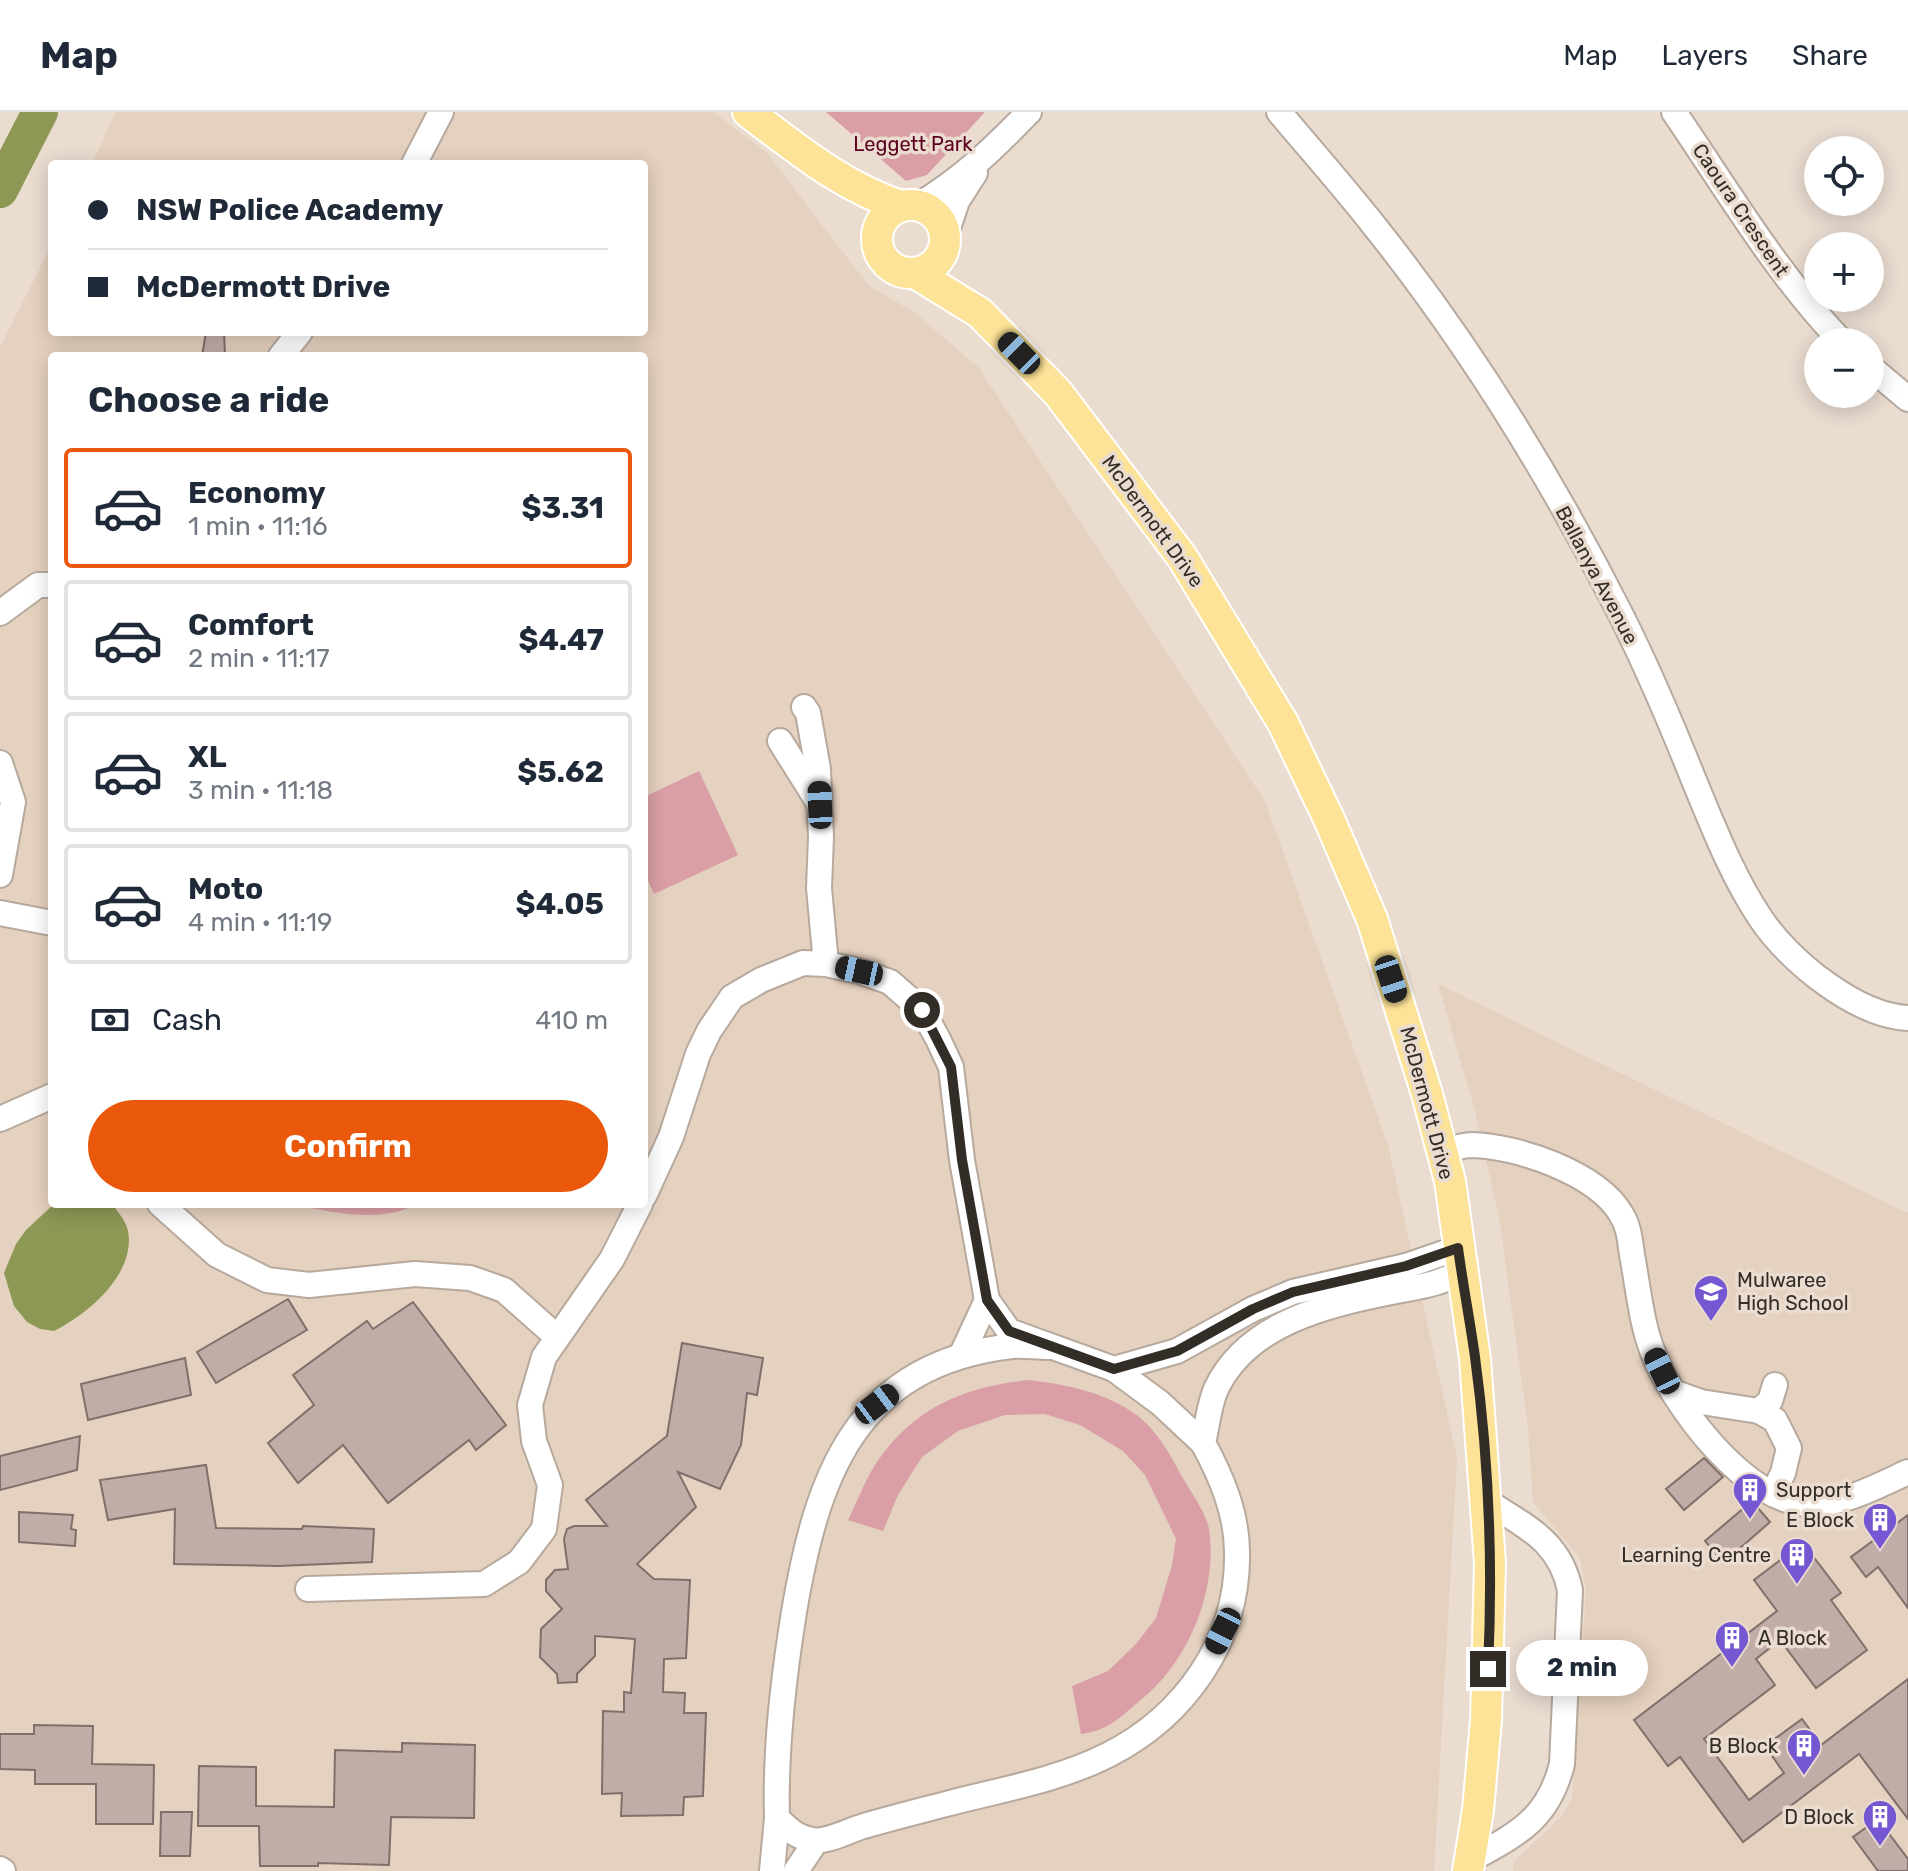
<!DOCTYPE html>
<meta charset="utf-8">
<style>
body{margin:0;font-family:Rubik,sans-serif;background:#f6f6f7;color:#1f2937;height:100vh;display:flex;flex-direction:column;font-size:30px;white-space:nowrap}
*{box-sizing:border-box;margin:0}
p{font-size:26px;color:#747a83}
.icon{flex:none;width:44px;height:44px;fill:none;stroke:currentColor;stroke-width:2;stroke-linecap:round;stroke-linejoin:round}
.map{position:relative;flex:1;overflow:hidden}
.panel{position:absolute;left:48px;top:240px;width:600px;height:856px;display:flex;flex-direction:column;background:#fff;border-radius:8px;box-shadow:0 4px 20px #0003}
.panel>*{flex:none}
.guide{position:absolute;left:48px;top:48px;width:600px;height:176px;border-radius:8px;box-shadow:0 4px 20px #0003;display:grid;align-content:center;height:176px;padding:0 40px;background:#fff}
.buttons{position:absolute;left:1804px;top:24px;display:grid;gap:16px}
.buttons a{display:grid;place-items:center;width:80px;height:80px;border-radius:50%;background:#fff;box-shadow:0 4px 20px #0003;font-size:40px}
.end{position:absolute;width:36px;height:36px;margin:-18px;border:10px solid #332d28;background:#fff;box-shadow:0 0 0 4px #fff}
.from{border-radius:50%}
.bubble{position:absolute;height:56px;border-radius:28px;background:#fff;box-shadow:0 4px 20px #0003;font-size:26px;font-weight:700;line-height:56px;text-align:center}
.car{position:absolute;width:24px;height:48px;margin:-24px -12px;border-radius:10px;box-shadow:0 0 6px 2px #0007;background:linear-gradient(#222 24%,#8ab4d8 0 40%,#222 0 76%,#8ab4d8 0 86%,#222 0)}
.guide b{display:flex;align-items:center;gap:28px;height:76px;font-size:30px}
.guide b+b{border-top:2px solid #e0e1e3}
.guide i{width:20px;height:20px;background:#1f2937}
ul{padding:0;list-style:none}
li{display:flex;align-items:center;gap:24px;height:120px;margin:0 16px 12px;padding:0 24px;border:4px solid #e0e1e3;border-radius:8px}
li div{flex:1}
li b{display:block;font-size:30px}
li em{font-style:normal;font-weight:700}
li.current{border-color:#ea580c}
li>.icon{width:72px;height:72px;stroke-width:1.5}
h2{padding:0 40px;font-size:36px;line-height:96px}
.pay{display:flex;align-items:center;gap:20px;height:88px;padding:0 40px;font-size:30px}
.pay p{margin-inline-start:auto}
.button{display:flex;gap:16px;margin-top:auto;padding:16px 40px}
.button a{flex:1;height:92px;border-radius:48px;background:#ea580c;color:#fff;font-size:32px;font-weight:700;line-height:92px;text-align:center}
header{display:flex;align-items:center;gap:48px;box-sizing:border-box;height:112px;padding:0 40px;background:#fff;border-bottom:2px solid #e0e1e3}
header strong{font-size:38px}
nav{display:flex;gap:44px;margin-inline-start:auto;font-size:28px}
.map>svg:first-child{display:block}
.built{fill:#e5d1bf;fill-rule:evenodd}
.green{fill:#da9fa6}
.water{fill:#8d9855}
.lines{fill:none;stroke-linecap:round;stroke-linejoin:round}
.river{stroke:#8d9855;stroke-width:36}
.building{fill:#c0ada8;stroke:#806f6a;stroke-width:2}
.minor-casing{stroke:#b7a99d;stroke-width:28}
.major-casing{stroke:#fff;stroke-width:34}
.minor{stroke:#fff;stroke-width:24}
.major{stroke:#fde397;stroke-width:30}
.route{stroke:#332d28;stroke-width:10}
.labels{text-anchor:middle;stroke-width:7;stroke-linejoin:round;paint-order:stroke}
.park-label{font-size:20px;fill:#5c0020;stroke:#ebdcd0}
.street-label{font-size:20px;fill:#332d28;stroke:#ebdcd0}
.poi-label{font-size:20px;fill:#332d28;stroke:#ebdcd0;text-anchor:end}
</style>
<header>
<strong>Map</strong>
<nav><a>Map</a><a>Layers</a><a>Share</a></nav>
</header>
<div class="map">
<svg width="1908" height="1759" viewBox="0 0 1908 1759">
<rect width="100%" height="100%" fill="#ebdcd0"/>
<g class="built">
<path d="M116,0H713L766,40L869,174L914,200L978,255L1265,689L1388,1033L1457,1346L1434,1759H0V235L52,132V220H644V52H92ZM52,244H644V1092H52Z"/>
<path d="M1438,872L1908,1101V1759H1513L1514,1749L1561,1705L1572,1686L1586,1477L1580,1446L1533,1390L1528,1316L1499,1105L1475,999Z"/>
</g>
<g class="green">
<path d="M826,0H985L927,63L906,69Z"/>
<path d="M699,659L738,743L654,782L644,759V685Z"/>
<path d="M293,1092H416C383,1112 328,1100 293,1092Z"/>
<path d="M1029,1268C1068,1273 1106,1280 1138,1304C1157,1319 1170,1342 1181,1363C1189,1377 1207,1402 1209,1417C1218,1477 1189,1549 1142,1587C1120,1605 1110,1618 1081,1622L1072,1574L1108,1559L1136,1532L1156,1506L1172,1453L1176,1427L1145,1363L1123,1339L1080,1313L1045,1302L1005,1303L958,1319L922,1345L898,1383L883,1419L848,1408C858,1388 866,1365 879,1347C918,1293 966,1275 1029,1268Z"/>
</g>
<path class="water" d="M54,1092H112C118,1100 126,1109 128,1119C136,1162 88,1202 54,1219L40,1217L27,1210L14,1194L4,1161L16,1132L26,1118Z"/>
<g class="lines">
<path class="river" d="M0,78L40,0"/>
</g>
<g class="building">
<path d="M206,220H224L225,244H202Z"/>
<path d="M288,1187L307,1218L216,1271L197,1240Z"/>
<path d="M413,1190L506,1313L476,1338L469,1328L388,1391L343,1333L298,1371L268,1331L314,1293L293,1263L367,1209L373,1217Z"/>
<path d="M682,1231L763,1246L757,1283L747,1281L741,1333L720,1377L678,1360L696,1395L637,1452L654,1467L690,1468L686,1546L664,1547L663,1580L685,1581L684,1601H706L703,1684L684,1685L683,1703L621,1704L622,1681L602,1682L603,1599L624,1600V1580L631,1581L635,1527L595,1524V1544L577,1562V1570L558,1571L557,1562L540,1545L541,1517L562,1497L546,1479V1468L555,1458L568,1457L564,1427L567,1417L574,1414H607L586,1388L667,1324Z"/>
<path d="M185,1246L191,1283L88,1308L81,1272Z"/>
<path d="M80,1324L77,1358L0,1378V1344Z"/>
<path d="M1704,1346L1723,1365L1684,1398L1666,1377Z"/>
<path d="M206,1353L216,1416L302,1417L303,1414L374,1417L372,1450L278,1454L174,1452L175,1397L108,1408L100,1368Z"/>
<path d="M1752,1389L1770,1410L1723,1451L1705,1429Z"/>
<path d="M19,1400L73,1403L71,1417L76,1418L75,1434L19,1430Z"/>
<path d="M1908,1403V1496L1878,1455L1866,1465L1851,1445Z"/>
<path d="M1803,1431L1841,1481L1831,1488L1867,1538L1816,1576L1780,1528L1756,1547L1775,1573L1704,1627L1749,1688L1784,1661L1765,1634L1802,1607L1821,1633L1908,1567V1707L1859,1642L1743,1730L1680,1645L1668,1654L1634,1608L1777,1499L1754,1468Z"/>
<path d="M34,1613L93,1614L92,1652L154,1653L153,1712H96V1672H35V1658L0,1657V1622H34Z"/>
<path d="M402,1631L475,1633L474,1706L391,1705L389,1753L318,1751V1754H260L259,1714H198L199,1654L256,1655V1694L334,1695L335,1638L402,1640Z"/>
<path d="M161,1700H192L190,1744H160Z"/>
<path d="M1878,1707L1908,1747V1759H1878L1853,1725Z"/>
</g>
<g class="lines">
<defs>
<g id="minor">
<path d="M1279,0C1310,37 1342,73 1372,111C1469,232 1552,367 1622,505C1648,557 1671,611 1693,666C1713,714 1732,764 1761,807C1789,849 1857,904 1908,906"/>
<path d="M1674,0C1728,79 1776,161 1842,230"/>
<path d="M414,52L441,0"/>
<path d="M917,94C963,66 992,38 1029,0"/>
<path d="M945,125L957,89L975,61"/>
<path d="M281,244L300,220"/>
<path d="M1870,255L1908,287"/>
<path d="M0,501L38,473H52"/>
<path d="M804,595L808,601L818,657L821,725L819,776L826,852"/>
<path d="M780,629L817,688"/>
<path d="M0,651L13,690L0,763"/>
<path d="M0,801L52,811"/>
<path d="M0,1007L52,984"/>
<path d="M1442,1040C1451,1037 1462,1033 1472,1033C1517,1034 1597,1061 1621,1102C1629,1114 1630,1129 1632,1143C1638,1174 1641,1209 1652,1238C1672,1292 1747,1393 1811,1392C1845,1392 1877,1374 1908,1360"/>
<path d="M644,1084L671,1025L698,942L709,919L732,885L761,868L803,851L826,852L859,859L890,870L922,898L938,927L951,955L962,1048L987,1188L1009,1219L1114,1257L1177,1239L1253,1197L1293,1180L1406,1154L1458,1136"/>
<path d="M160,1092L217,1143L267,1168L309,1173L415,1162L470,1166L504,1178L557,1225"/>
<path d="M1048,1235C1036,1235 1023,1233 1012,1234C855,1252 817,1364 794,1500C783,1569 775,1637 777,1706C788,1717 796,1725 812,1728C827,1731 849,1718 864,1714C891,1706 919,1699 946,1692C999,1678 1059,1668 1108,1643C1185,1604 1239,1528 1237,1440C1237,1401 1221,1364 1203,1331C1207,1314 1209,1293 1216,1277C1247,1211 1327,1193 1391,1180C1416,1175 1440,1173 1461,1159"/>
<path d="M961,1244L987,1188"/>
<path d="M1114,1257L1160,1291L1203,1331"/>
<path d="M1673,1280L1701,1290L1759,1299L1770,1289L1775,1273"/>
<path d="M1759,1299L1775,1308L1789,1336L1783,1361L1773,1381"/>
<path d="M308,1477L484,1472L519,1450L544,1417L550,1373L534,1329L530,1293L544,1245L612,1147L640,1092"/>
<path d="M1470,1748C1517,1722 1548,1708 1562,1652L1570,1478C1560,1429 1526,1415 1488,1390"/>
<path d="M0,1757L3,1759"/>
<path d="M772,1759L777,1706"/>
<path d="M796,1759L816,1729"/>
</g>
<g id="major">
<path d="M748,0C797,37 843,75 901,94"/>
<circle cx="911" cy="127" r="34"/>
<path d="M915,161L980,201L1058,281L1182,445L1283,611L1329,707L1372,807L1427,982L1450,1069L1475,1247L1490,1451L1486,1608L1478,1698L1468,1759"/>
</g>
</defs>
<use href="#minor" class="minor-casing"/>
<use href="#major" class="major-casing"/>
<use href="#minor" class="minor"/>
<use href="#major" class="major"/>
</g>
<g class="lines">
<path class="route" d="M922,898L951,955L962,1048L987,1188L1009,1219L1114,1257L1177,1239L1253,1197L1293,1180L1406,1154L1458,1136C1463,1173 1470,1209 1475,1245C1489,1348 1493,1453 1488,1557"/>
</g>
<defs>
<symbol id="school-pin" viewBox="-11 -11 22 30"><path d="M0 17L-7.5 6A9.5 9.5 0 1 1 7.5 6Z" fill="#7557d1" stroke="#ebdcd0"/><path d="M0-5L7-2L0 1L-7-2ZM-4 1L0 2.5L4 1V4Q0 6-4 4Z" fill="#fff"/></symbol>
<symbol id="building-pin" viewBox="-11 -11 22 30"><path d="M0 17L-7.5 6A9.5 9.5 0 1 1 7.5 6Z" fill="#7557d1" stroke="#ebdcd0"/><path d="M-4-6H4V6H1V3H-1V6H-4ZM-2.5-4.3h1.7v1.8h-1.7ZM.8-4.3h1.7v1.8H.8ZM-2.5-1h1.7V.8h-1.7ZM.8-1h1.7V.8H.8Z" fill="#fff"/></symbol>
</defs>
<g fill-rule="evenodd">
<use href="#school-pin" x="1691" y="1160" width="40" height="54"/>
<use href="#building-pin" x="1730" y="1358" width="40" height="54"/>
<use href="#building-pin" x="1860" y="1388" width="40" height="54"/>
<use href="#building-pin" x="1777" y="1423" width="40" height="54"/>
<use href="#building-pin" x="1712" y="1506" width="40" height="54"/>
<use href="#building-pin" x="1784" y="1614" width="40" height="54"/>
<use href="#building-pin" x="1860" y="1685" width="40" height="54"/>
</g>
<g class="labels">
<g class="park-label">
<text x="913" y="39">Leggett Park</text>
</g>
<g class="street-label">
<text transform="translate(1741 98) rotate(56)" y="7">Caoura Crescent</text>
<text transform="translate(1153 409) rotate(54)" y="7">McDermott Drive</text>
<text transform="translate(1597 463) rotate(62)" y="7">Ballanya Avenue</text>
<text transform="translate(1427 991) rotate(75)" y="7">McDermott Drive</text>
</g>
<g class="poi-label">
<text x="1737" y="1175" text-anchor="start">Mulwaree<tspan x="1737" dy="23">High School</tspan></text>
<text x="1776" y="1385" text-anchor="start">Support</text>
<text x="1854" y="1415">E Block</text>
<text x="1771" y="1450">Learning Centre</text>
<text x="1758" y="1533" text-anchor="start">A Block</text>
<text x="1778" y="1641">B Block</text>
<text x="1854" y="1712">D Block</text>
</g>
</g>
</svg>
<div class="buttons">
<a><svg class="icon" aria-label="locate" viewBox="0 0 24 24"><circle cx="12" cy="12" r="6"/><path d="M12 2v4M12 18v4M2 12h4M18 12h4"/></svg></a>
<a>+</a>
<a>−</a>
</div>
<i class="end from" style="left:922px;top:898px"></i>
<i class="end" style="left:1488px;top:1557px"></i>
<div class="bubble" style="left:1516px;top:1528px;width:132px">2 min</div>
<i class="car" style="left:1019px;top:241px;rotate:315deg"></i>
<i class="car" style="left:820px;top:693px;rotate:358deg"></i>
<i class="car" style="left:859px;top:859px;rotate:282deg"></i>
<i class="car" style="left:1391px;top:867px;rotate:162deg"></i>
<i class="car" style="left:1662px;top:1259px;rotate:334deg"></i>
<i class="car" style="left:877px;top:1292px;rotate:53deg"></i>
<i class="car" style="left:1223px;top:1519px;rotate:206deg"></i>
<div class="guide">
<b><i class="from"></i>NSW Police Academy</b>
<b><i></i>McDermott Drive</b>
</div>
<section class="panel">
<h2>Choose a ride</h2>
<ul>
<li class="current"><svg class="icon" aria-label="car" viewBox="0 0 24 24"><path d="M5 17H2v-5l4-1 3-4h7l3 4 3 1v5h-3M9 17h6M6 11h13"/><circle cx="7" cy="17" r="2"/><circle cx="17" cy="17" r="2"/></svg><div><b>Economy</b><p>1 min · 11:16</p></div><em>$3.31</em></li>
<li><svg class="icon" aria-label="car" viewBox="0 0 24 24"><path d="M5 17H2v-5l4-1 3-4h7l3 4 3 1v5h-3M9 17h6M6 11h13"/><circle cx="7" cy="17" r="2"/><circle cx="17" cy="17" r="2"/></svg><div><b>Comfort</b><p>2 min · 11:17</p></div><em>$4.47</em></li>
<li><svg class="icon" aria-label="car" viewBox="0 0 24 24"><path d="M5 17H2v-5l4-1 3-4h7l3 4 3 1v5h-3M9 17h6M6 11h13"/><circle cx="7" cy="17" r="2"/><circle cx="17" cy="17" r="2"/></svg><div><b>XL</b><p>3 min · 11:18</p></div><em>$5.62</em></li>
<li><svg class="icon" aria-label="car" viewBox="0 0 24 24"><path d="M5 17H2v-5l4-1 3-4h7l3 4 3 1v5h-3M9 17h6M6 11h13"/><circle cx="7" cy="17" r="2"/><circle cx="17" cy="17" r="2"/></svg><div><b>Moto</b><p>4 min · 11:19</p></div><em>$4.05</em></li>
</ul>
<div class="pay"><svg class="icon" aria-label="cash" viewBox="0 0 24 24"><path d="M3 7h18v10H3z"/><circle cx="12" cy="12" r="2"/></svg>Cash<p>410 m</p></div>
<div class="button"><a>Confirm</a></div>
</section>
</div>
